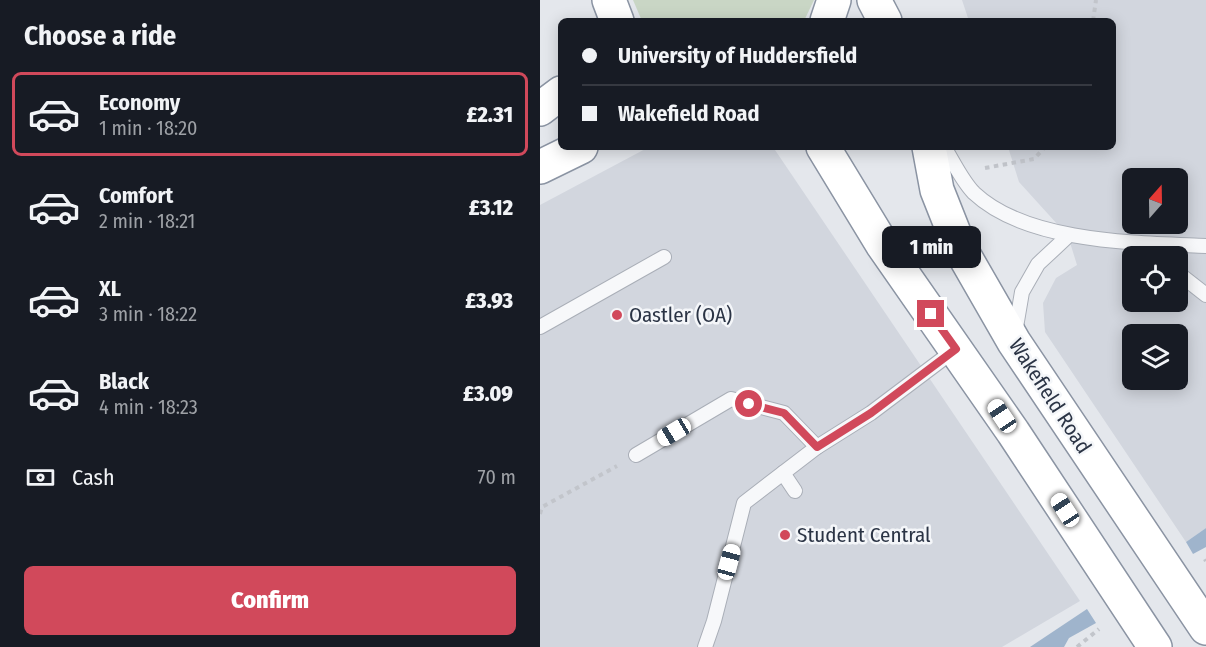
<!DOCTYPE html>
<meta charset="utf-8">
<style>
body{margin:0;font-family:"Fira Sans Condensed",sans-serif;background:#20242c;color:#f1f3f6;height:100vh;display:flex;flex-direction:column;font-size:22px;white-space:nowrap}
*{box-sizing:border-box;margin:0}
p{font-size:20px;color:#9ea1a6}
.icon{flex:none;width:33px;height:33px;fill:none;stroke:currentColor;stroke-width:2;stroke-linecap:round;stroke-linejoin:round}
.map{position:relative;flex:1;overflow:hidden}
.details{display:flex;flex-direction:column;background:#171b24;width:540px}
.details>*{flex:none}
.top-card{position:absolute;left:18px;top:18px;width:558px;height:132px;border-radius:9px;box-shadow:0 3px 15px #0003;display:grid;align-content:center;height:132px;padding:0 24px;background:#171b24}
.needle{width:39px;rotate:20deg}
.fabs{position:absolute;left:582px;top:168px;display:grid;gap:12px}
.fabs a{display:grid;place-items:center;width:66px;height:66px;border-radius:9px;background:#171b24;box-shadow:0 3px 15px #0003;font-size:30px}
.end{position:absolute;width:27px;height:27px;margin:-14px;border:8px solid #d1495b;background:#fff;box-shadow:0 0 0 3px #fff}
.from{border-radius:50%}
.bubble{position:absolute;height:42px;border-radius:9px;background:#171b24;box-shadow:0 3px 15px #0003;font-size:20px;font-weight:800;line-height:42px;text-align:center}
.car{position:absolute;width:18px;height:36px;margin:-18px -9px;border-radius:8px;box-shadow:0 0 4px 2px #0007;background:linear-gradient(#fff 24%,#345 0 40%,#fff 0 76%,#345 0 86%,#fff 0)}
.top-card b{display:flex;align-items:center;gap:21px;height:57px;font-size:22px}
.top-card b+b{border-top:2px solid #363941}
.top-card i{width:15px;height:15px;background:#f1f3f6}
ul{padding:0;list-style:none}
li{display:flex;align-items:center;gap:18px;height:84px;margin:0 12px 9px;padding:0 12px;border:3px solid transparent;border-radius:9px}
li div{flex:1}
li b{display:block;font-size:22px}
li em{font-style:normal;font-weight:800}
li.on{border-color:#d1495b}
li>.icon{width:54px;height:54px;stroke-width:1.5}
h2{padding:0 24px;font-size:27px;line-height:72px}
.pay{display:flex;align-items:center;gap:15px;height:66px;padding:0 24px;font-size:22px}
.pay p{margin-inline-start:auto}
.action{display:flex;gap:12px;margin-top:auto;padding:12px 24px}
.action a{flex:1;height:69px;border-radius:9px;background:#d1495b;color:#fff;font-size:24px;font-weight:800;line-height:69px;text-align:center}
main{display:flex;flex:1;min-height:0}
.map>svg:first-child{display:block}
.built{fill:#d2d6de;fill-rule:evenodd}
.green{fill:#c9d6c5}
.water{fill:#9fb4cc}
.lines{fill:none;stroke-linecap:round;stroke-linejoin:round}
.service-casing{stroke:#a9aeb7;stroke-width:16}
.trunk-casing{stroke:#8b94a3;stroke-width:36}
.path{stroke:#c2c5cb;stroke-width:4;stroke-dasharray:4.5 4.5;stroke-linecap:butt}
.service{stroke:#f7f8fa;stroke-width:14}
.trunk{stroke:#fff;stroke-width:33}
.route{stroke:#d1495b;stroke-width:8}
.poi-dot{fill:#d1495b;stroke:#f4f6f9;stroke-width:2}
.labels{text-anchor:middle;stroke-width:5;stroke-linejoin:round;paint-order:stroke}
.poi-label{font-size:21px;fill:#2b3445;stroke:#f4f6f9;text-anchor:start}
.street-label{font-size:21px;fill:#2b3445;stroke:#f4f6f9}
</style>
<main>
<section class="details">
<h2>Choose a ride</h2>
<ul>
<li class="on"><svg class="icon" aria-label="car" viewBox="0 0 24 24"><path d="M5 17H2v-5l4-1 3-4h7l3 4 3 1v5h-3M9 17h6M6 11h13"/><circle cx="7" cy="17" r="2"/><circle cx="17" cy="17" r="2"/></svg><div><b>Economy</b><p>1 min · 18:20</p></div><em>£2.31</em></li>
<li><svg class="icon" aria-label="car" viewBox="0 0 24 24"><path d="M5 17H2v-5l4-1 3-4h7l3 4 3 1v5h-3M9 17h6M6 11h13"/><circle cx="7" cy="17" r="2"/><circle cx="17" cy="17" r="2"/></svg><div><b>Comfort</b><p>2 min · 18:21</p></div><em>£3.12</em></li>
<li><svg class="icon" aria-label="car" viewBox="0 0 24 24"><path d="M5 17H2v-5l4-1 3-4h7l3 4 3 1v5h-3M9 17h6M6 11h13"/><circle cx="7" cy="17" r="2"/><circle cx="17" cy="17" r="2"/></svg><div><b>XL</b><p>3 min · 18:22</p></div><em>£3.93</em></li>
<li><svg class="icon" aria-label="car" viewBox="0 0 24 24"><path d="M5 17H2v-5l4-1 3-4h7l3 4 3 1v5h-3M9 17h6M6 11h13"/><circle cx="7" cy="17" r="2"/><circle cx="17" cy="17" r="2"/></svg><div><b>Black</b><p>4 min · 18:23</p></div><em>£3.09</em></li>
</ul>
<div class="pay"><svg class="icon" aria-label="cash" viewBox="0 0 24 24"><path d="M3 7h18v10H3z"/><circle cx="12" cy="12" r="2"/></svg>Cash<p>70 m</p></div>
<div class="action"><a>Confirm</a></div>
</section>
<div class="map">
<svg width="666" height="647" viewBox="0 0 666 647">
<rect width="100%" height="100%" fill="#e4e7ec"/>
<g class="built">
<path d="M422,0H666V528L646,542L505,332L503,303L516,278L537,265L528,236L479,182L468,147H573V21H429ZM592,178H638V224H592ZM592,256H638V302H592ZM592,334H638V380H592Z"/>
<path d="M109,147H233L540,601L462,647H0V205Z"/>
</g>
<path class="green" d="M93,0H274L264,21H102Z"/>
<g class="water">
<path d="M666,528V547L653,554L646,542Z"/>
<path d="M547,609L556,623L529,638L524,647H490Z"/>
</g>
<g class="lines">
<defs>
<g id="service">
<path d="M404,147C413,161 422,181 434,193C487,243 597,243 666,246"/>
<path d="M598,243L616,256"/>
<path d="M638,273L666,295"/>
<path d="M0,327L124,257"/>
<path d="M475,333L482,292L498,264L528,236"/>
<path d="M96,455L191,399L244,413L277,447"/>
<path d="M243,473L255,491"/>
<path d="M165,647L174,621L204,503L277,447L331,413L416,349"/>
</g>
<g id="trunk">
<path d="M69,0L77,21"/>
<path d="M334,0L345,21"/>
<path d="M287,21L294,0"/>
<path d="M0,109L21,93"/>
<path d="M283,147L342,244L473,432L615,647"/>
<path d="M389,147L397,190L420,248L474,342L666,628"/>
<path d="M0,167L41,147"/>
</g>
</defs>
<use href="#service" class="service-casing"/>
<use href="#trunk" class="trunk-casing"/>
<g class="path">
<path d="M553,21L556,0"/>
<path d="M445,168L494,159L505,147"/>
<path d="M0,514L2,507L77,466"/>
<path d="M665,559L666,561"/>
<path d="M537,647L559,629"/>
</g>
<use href="#service" class="service"/>
<use href="#trunk" class="trunk"/>
</g>
<g class="lines">
<path class="route" d="M209,404L244,413L277,447L331,413L416,349L391,314"/>
</g>
<g class="poi-dot">
<circle cx="77" cy="315" r="6"/>
<circle cx="245" cy="535" r="6"/>
</g>
<g class="labels">
<g class="poi-label">
<text x="89" y="322">Oastler (OA)</text>
<text x="257" y="542">Student Central</text>
</g>
<g class="street-label">
<text transform="translate(510 396) rotate(57)" y="7">Wakefield Road</text>
</g>
</g>
</svg>
<div class="fabs">
<a><svg class="needle" viewBox="-14 -14 28 28"><path d="M0-13l5 13h-10z" fill="#e53935"/><path d="M0 13l5-13h-10z" fill="#9ea1a6"/></svg></a>
<a><svg class="icon" aria-label="locate" viewBox="0 0 24 24"><circle cx="12" cy="12" r="6"/><path d="M12 2v4M12 18v4M2 12h4M18 12h4"/></svg></a>
<a><svg class="icon" aria-label="layers" viewBox="0 0 24 24"><path d="M12 4l9 5-9 5-9-5zM3 14l9 5 9-5"/></svg></a>
</div>
<i class="end from" style="left:209px;top:404px"></i>
<i class="end" style="left:391px;top:314px"></i>
<div class="bubble" style="left:342px;top:226px;width:99px">1 min</div>
<i class="car" style="left:462px;top:416px;rotate:326deg"></i>
<i class="car" style="left:134px;top:432px;rotate:239deg"></i>
<i class="car" style="left:525px;top:510px;rotate:327deg"></i>
<i class="car" style="left:189px;top:562px;rotate:15deg"></i>
<div class="top-card">
<b><i class="from"></i>University of Huddersfield</b>
<b><i></i>Wakefield Road</b>
</div>
</div>
</main>
